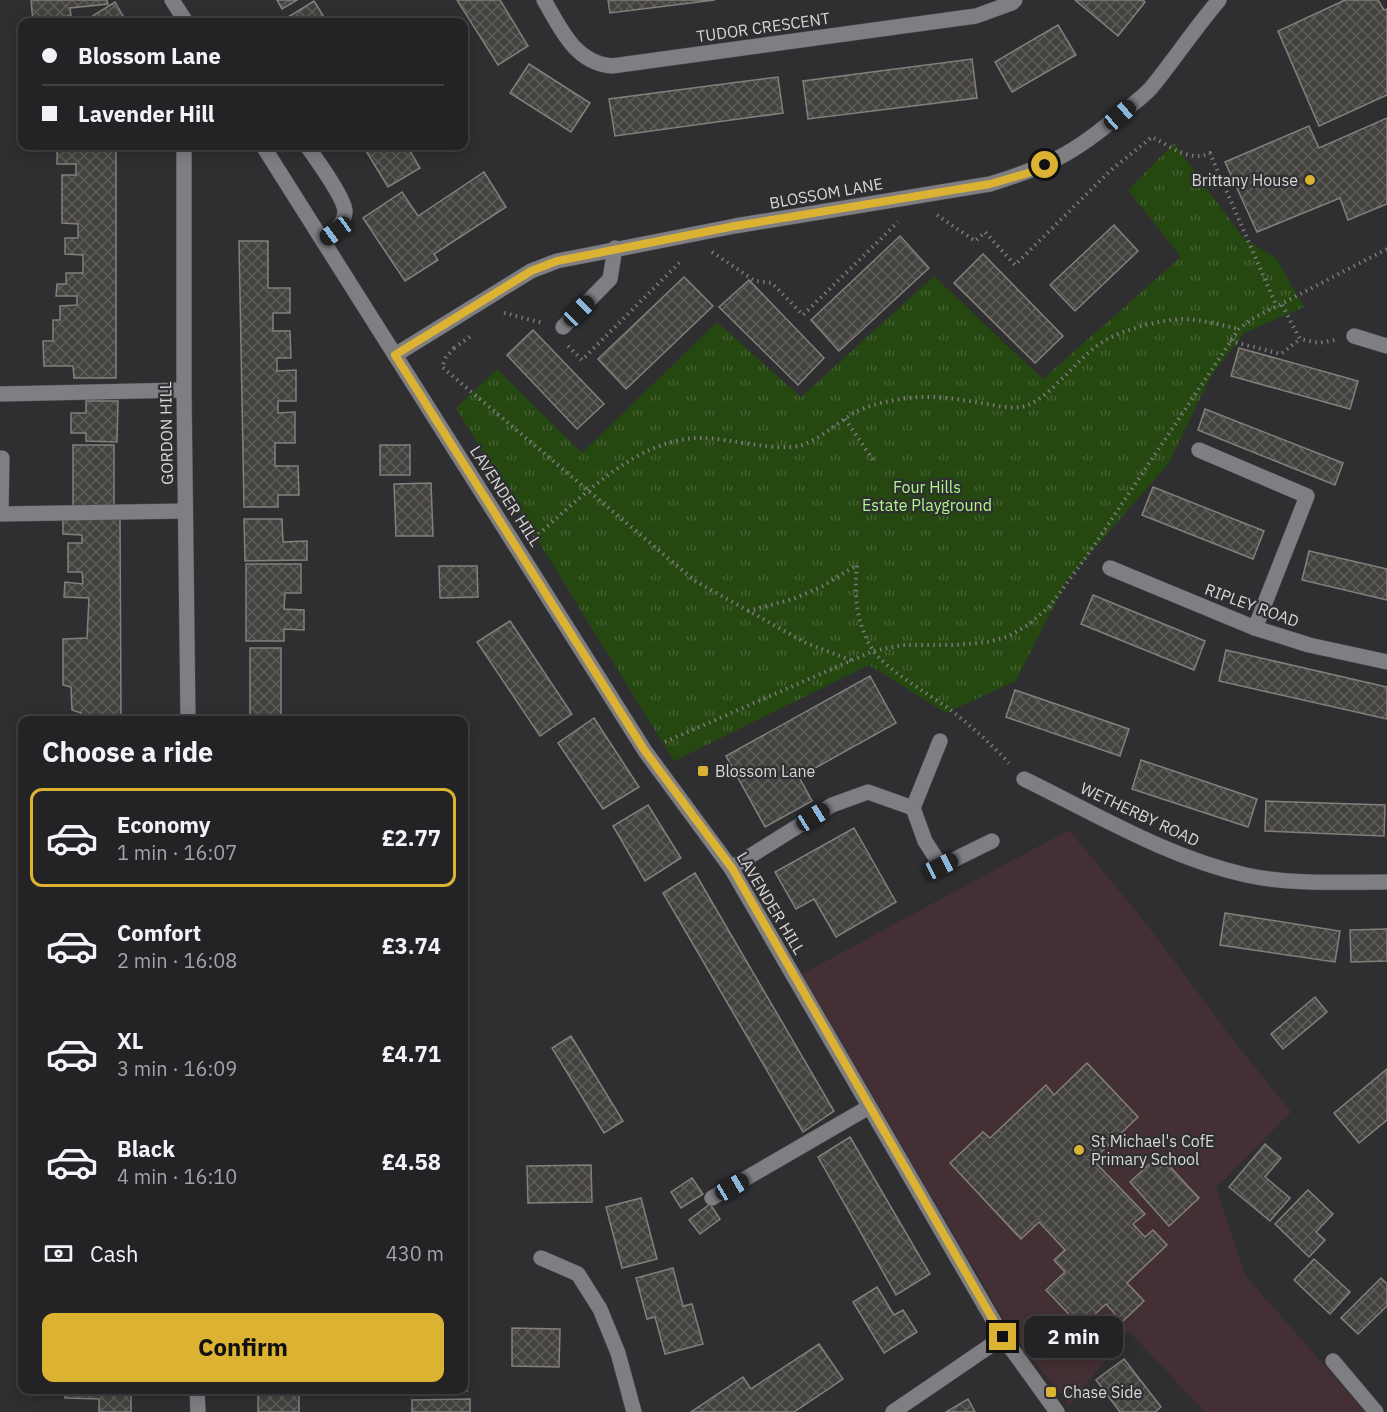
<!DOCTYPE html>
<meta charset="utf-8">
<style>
body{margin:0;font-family:"IBM Plex Sans",sans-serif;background:#2f2f32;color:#f1f3f6;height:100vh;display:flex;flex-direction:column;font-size:22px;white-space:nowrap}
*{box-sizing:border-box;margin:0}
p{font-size:20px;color:#a3a4a7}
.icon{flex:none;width:33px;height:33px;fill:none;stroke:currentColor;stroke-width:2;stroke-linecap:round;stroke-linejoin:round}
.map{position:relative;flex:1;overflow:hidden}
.side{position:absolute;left:18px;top:716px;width:450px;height:678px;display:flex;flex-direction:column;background:#232326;border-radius:12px;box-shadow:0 3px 15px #0003,0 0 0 2px #404043}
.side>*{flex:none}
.banner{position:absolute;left:18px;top:18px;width:450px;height:132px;border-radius:12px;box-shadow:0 3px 15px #0003,0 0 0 2px #404043;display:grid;align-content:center;height:132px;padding:0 24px;background:#232326}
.end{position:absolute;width:27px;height:27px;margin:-14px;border:8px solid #dcb233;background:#111;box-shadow:0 0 0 3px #111}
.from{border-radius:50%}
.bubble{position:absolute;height:42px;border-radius:12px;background:#232326;box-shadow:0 3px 15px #0003,0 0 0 2px #404043;font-size:20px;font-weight:700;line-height:42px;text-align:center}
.car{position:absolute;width:18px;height:36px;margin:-18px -9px;border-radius:8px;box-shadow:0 0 4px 2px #0007;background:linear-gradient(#222 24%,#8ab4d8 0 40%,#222 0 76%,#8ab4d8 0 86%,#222 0)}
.banner b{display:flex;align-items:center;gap:21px;height:57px;font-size:22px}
.banner b+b{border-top:2px solid #404043}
.banner i{width:15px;height:15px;background:#f1f3f6}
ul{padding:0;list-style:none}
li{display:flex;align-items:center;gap:18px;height:99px;margin:0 12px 9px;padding:0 12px;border:3px solid transparent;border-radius:12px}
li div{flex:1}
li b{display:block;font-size:22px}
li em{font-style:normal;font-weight:700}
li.selected{border-color:#dcb233}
li>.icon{width:54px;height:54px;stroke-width:1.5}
h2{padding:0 24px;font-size:27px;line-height:72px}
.pay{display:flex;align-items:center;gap:15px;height:66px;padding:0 24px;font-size:22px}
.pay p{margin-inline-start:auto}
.cta{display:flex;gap:12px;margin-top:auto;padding:12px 24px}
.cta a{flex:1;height:69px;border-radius:12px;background:#dcb233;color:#111;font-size:24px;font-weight:700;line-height:69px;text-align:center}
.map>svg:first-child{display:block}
.education{fill:#443034}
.grass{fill:url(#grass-tufts)}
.building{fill:url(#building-cross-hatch);stroke:#83807c;stroke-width:1.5}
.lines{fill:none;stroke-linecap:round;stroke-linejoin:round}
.lane-casing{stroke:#4d4d4f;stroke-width:16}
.street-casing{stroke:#4d4d4f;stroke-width:16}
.secondary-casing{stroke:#4d4d4f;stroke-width:16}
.path{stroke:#7a7a7c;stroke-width:4;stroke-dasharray:1.5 4.5;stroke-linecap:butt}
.lane{stroke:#7e7e83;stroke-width:15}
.street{stroke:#7e7e83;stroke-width:15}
.secondary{stroke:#7e7e83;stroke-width:15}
.route{stroke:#dcb233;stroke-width:8}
.poi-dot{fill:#dcb233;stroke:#2f2f32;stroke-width:2}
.labels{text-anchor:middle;stroke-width:4.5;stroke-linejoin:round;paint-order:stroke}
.street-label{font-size:16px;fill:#d7d7d9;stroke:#2f2f32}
.poi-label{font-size:16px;fill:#d7d7d9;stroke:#2f2f32;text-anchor:start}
.park-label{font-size:16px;fill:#adf688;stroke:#2f2f32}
</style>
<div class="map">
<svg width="1387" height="1412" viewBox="0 0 1387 1412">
<defs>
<pattern id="grass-tufts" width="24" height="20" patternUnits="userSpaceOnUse" patternTransform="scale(1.5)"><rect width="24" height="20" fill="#254710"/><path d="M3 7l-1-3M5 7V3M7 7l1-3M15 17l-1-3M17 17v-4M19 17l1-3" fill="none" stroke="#446132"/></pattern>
<pattern id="building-cross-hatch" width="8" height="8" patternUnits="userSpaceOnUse" patternTransform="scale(1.5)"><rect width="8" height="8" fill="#44423f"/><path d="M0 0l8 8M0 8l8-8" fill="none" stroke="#5e5d5a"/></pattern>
</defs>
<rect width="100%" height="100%" fill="#2f2f32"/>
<path class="education" d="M1069,830L1148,926L1230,1036L1291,1112L1216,1188L1245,1275L1365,1412H1205L1129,1331L1069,1405L1010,1330L802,974Z"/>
<path class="grass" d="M1174,143L1243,238L1276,258L1304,307L1244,333L1211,376L1168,464L1067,580L1016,681L946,713L869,665L674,761L456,408L497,369L582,453L717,322L801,397L934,276L1043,379L1181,257L1128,190Z"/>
<g class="building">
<path d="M31,0H107L108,4L70,8L71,16L56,17L57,22H33Z"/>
<path d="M277,0H297L282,9Z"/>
<path d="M457,0H500L528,46L498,65Z"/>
<path d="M608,0H715L610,13Z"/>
<path d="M1075,0H1143L1145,2L1118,36Z"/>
<path d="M1345,0H1378L1384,10L1387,9V95L1319,126L1278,31Z"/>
<path d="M314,1L327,22H280Z"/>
<path d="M115,2L123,16L113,22H83Z"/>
<path d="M1058,25L1076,55L1012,92L995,62Z"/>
<path d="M972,59L977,98L808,119L803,81Z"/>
<path d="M529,64L590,103L571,132L510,93Z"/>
<path d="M778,77L783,113L615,136L609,99Z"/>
<path d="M1387,118V204L1348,220L1340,198L1257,232L1225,162L1309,126L1319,148Z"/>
<path d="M57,146H116V378H74L73,366H44L43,341H53V320H60V306L77,305V296H56L57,284H66V273H83V255L65,254V238H78V224L62,223V175H76V164H57Z"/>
<path d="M363,146H407L420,168L388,187Z"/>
<path d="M484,172L506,207L434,254L438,260L405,281L363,218L402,192L418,216Z"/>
<path d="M1114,225L1138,251L1075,311L1050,285Z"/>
<path d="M900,236L929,268L839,351L811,320Z"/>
<path d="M239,241H268V288H290V313H273V331H290L291,358H277V371L296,370V401H278V413L295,412V443H275V466H298L299,495H278V507H244Z"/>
<path d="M983,254L1063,336L1035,363L954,283Z"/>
<path d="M684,277L713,306L626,389L598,359Z"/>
<path d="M749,280L824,358L798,385L719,307Z"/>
<path d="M533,330L604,404L577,429L507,355Z"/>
<path d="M1239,348L1358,381L1350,409L1231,376Z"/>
<path d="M86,401H118L117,442L86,441V433H71V413H86Z"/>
<path d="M1205,409L1343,463L1335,485L1198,430Z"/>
<rect x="73" y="445" width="41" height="61"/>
<rect x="380" y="445" width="30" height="30"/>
<path d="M431,483L433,536H396L394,484Z"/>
<path d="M1153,487L1264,531L1253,559L1142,515Z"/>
<path d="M63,517L120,518L121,720H81V713L72,710L71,687L63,685V639L87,638L89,598L64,597L65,582L83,584L82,572H68V543H82V535L63,534Z"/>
<path d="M244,519H282L283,542L307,541V560L245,561Z"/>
<path d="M1309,551L1387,569V600L1302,580Z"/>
<path d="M246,564H301V593H285L284,609L304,610V630L284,629V641H246Z"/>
<path d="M439,566H477L478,597L440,598Z"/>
<path d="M1093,595L1205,641L1194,670L1081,624Z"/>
<path d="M510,621L572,714L540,736L477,642Z"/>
<rect x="250" y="648" width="31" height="72"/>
<path d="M1226,650L1387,687V719L1219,681Z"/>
<path d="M870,676L896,723L799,777L812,801L765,827L726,756Z"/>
<path d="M1015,690L1129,729L1120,756L1006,717Z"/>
<path d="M594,718L639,787L603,809L558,743Z"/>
<path d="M1141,760L1257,799L1248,827L1132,789Z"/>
<path d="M1266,801L1385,805L1384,836L1265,831Z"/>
<path d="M648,805L681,858L645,881L613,826Z"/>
<path d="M854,828L896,902L836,937L814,899L796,909L775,872Z"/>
<path d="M695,873L834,1111L803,1132L663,893Z"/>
<path d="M1225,913L1340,931L1335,962L1220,945Z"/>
<path d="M1387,929V961L1351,962L1350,930Z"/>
<path d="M1315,997L1327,1012L1283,1049L1271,1034Z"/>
<path d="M571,1036L623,1121L604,1133L552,1048Z"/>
<path d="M1087,1063L1138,1117L1093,1160L1145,1214L1133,1224L1145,1237L1153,1230L1167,1245L1127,1283L1144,1301L1122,1322L1106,1304L1081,1327L1046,1290L1065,1272L1054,1260L1065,1250L1039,1222L1021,1239L950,1163L983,1132L990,1138L1046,1085L1054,1095Z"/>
<path d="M1387,1069V1120L1359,1143L1334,1113Z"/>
<path d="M850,1137L930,1274L896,1295L818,1157Z"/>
<path d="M1265,1144L1281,1158L1265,1177L1290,1198L1270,1221L1229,1187Z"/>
<path d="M1159,1155L1199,1198L1169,1226L1130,1182Z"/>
<path d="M591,1165L592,1202L528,1203L527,1166Z"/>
<path d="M692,1178L703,1194L681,1208L671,1192Z"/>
<path d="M1308,1190L1333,1214L1316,1232L1325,1240L1309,1257L1275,1224Z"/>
<path d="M641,1198L657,1259L622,1268L606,1207Z"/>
<path d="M710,1204L720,1219L700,1234L689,1220Z"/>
<path d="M1314,1259L1350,1292L1330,1314L1294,1280Z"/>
<path d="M673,1268L683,1306L692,1304L703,1344L665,1354L655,1317L647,1319L636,1278Z"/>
<path d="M1381,1278L1387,1284V1306L1358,1334L1341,1318Z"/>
<path d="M877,1287L894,1315L903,1310L917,1332L884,1353L853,1302Z"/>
<path d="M512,1328L560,1329L559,1367L512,1366Z"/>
<path d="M819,1344L843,1379L794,1412H691L743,1377L751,1389Z"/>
<path d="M464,1359H466L467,1391L413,1392V1389H464Z"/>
<path d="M1124,1359L1161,1407L1155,1412H1120L1096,1380Z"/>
<path d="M65,1389H131V1412H99V1399L65,1398Z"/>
<rect x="258" y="1389" width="41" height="23"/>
<path d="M470,1399V1412H412V1400Z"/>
<path d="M968,1399L975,1412H946Z"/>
</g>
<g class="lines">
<defs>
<g id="lane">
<path d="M307,146C316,159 344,197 345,211C345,225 332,233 323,240"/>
<path d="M563,327L610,279L615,248"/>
<path d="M1354,336L1387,346"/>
<path d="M0,394L184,390"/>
<path d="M1199,450L1307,496L1255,628"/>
<path d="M2,458L1,514L185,511"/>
<path d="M913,808L940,741"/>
<path d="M731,868L832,805L868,792L913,808L925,841L941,866L992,841"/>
<path d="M712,1198L869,1107"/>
</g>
<g id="street">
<path d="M544,0C561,29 575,63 612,66L976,16L1012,3L1015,0"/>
<path d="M395,355L531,271L557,261L735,226L990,184C1046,167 1074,154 1119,115C1129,107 1142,98 1151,88C1174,60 1195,28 1219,0"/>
<path d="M1110,568L1255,628L1309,645L1387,662"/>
<path d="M1024,779C1096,814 1167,857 1246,875C1291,885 1341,882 1387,882"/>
<path d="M541,1258L578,1274L600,1309L618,1353L634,1412"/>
<path d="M1333,1361L1376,1412"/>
<path d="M893,1412L1003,1337"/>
</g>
<g id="secondary">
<path d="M172,0L186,22"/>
<path d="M184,146V390L188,720"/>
<path d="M263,146L645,751L731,868L1003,1337L1057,1412"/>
<path d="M197,1389L198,1412"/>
</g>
</defs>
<use href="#lane" class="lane-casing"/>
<use href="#street" class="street-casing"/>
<use href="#secondary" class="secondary-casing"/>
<g class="path">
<path d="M937,215L975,241L985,232L1015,265L1111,170L1152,137C1170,146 1190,163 1210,153L1277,307"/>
<path d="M712,252L755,281L772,283L803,315L898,222"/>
<path d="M1282,305L1300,339L1319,343L1335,340"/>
<path d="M504,313L543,323"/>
<path d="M1230,341L1281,354L1300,339"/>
<path d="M568,346L582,360L682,260"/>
<path d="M454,348L471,336"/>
<path d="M454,348L446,357L442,367L695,581L806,643L853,661"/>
<path d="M845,419L874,461"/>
<path d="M534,538C580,499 637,437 702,438C728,438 779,453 802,445C820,439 836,424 852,414C868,405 890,400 908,398C933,395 957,399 981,403C994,405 1008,409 1021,407C1038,404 1053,387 1065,376C1078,363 1090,349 1106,340C1125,329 1163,319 1185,319C1202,320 1221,325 1239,329"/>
<path d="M748,611L793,599L823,586L857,565C854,595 856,622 872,649C885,669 927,693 948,708C970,725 990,743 1009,763"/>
<path d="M665,742L873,651L903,645H955L988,642L1007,637L1028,625L1050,606L1089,553L1239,329L1250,320L1387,249"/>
</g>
<use href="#lane" class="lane"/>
<use href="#street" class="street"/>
<use href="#secondary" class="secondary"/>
</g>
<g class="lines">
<path class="route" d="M1003,1337L732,868L645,751L395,355L531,271L557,261L735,226L990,184L1028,173L1045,165"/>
</g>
<g class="poi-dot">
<circle cx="1310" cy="180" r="6"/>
<rect x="697" y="765" width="12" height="12" rx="3"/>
<circle cx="1079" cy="1150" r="6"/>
<rect x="1045" y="1386" width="12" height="12" rx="3"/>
</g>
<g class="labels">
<g class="street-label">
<text transform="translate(763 27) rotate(-8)" y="6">TUDOR CRESCENT</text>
<text transform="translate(826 193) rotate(-10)" y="6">BLOSSOM LANE</text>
<text transform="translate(166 433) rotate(-91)" y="6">GORDON HILL</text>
<text transform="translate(506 496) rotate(57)" y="6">LAVENDER HILL</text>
<text transform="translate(1252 605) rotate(20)" y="6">RIPLEY ROAD</text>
<text transform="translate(1140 814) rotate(25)" y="6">WETHERBY ROAD</text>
<text transform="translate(771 903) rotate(59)" y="6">LAVENDER HILL</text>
</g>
<g class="poi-label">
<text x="1298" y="186" text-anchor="end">Brittany House</text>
<text x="715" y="777">Blossom Lane</text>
<text x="1091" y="1147">St Michael's CofE<tspan x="1091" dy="18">Primary School</tspan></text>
<text x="1063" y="1398">Chase Side</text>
</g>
<g class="park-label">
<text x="927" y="493">Four Hills<tspan x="927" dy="18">Estate Playground</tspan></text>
</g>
</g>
</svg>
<i class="end from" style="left:1045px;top:165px"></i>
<i class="end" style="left:1003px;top:1337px"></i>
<div class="bubble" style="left:1024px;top:1316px;width:99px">2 min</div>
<i class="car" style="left:1120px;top:115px;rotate:49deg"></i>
<i class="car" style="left:336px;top:231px;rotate:234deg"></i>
<i class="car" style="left:579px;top:311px;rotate:45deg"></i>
<i class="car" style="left:813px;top:817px;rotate:58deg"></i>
<i class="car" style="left:941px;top:866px;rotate:64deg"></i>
<i class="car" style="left:732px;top:1187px;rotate:60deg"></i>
<div class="banner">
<b><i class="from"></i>Blossom Lane</b>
<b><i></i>Lavender Hill</b>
</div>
<section class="side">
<h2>Choose a ride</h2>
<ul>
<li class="selected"><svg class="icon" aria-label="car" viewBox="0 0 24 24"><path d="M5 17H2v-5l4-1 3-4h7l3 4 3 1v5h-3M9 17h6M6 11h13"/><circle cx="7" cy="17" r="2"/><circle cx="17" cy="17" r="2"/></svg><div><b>Economy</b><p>1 min · 16:07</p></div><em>£2.77</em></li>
<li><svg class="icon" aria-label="car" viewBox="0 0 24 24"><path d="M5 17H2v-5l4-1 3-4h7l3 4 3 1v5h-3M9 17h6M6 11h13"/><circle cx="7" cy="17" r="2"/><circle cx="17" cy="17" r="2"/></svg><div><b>Comfort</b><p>2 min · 16:08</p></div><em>£3.74</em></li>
<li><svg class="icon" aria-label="car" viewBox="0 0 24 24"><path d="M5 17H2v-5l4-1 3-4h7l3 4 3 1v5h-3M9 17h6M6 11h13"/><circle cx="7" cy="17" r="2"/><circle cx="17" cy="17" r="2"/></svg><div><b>XL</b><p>3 min · 16:09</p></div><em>£4.71</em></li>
<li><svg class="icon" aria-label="car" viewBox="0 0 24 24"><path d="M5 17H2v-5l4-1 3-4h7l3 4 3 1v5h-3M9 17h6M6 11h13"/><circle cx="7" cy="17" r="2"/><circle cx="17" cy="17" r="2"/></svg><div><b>Black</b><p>4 min · 16:10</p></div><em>£4.58</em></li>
</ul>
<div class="pay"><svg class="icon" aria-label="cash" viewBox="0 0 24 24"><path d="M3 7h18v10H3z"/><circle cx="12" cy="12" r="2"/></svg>Cash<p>430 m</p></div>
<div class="cta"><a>Confirm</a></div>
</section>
</div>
